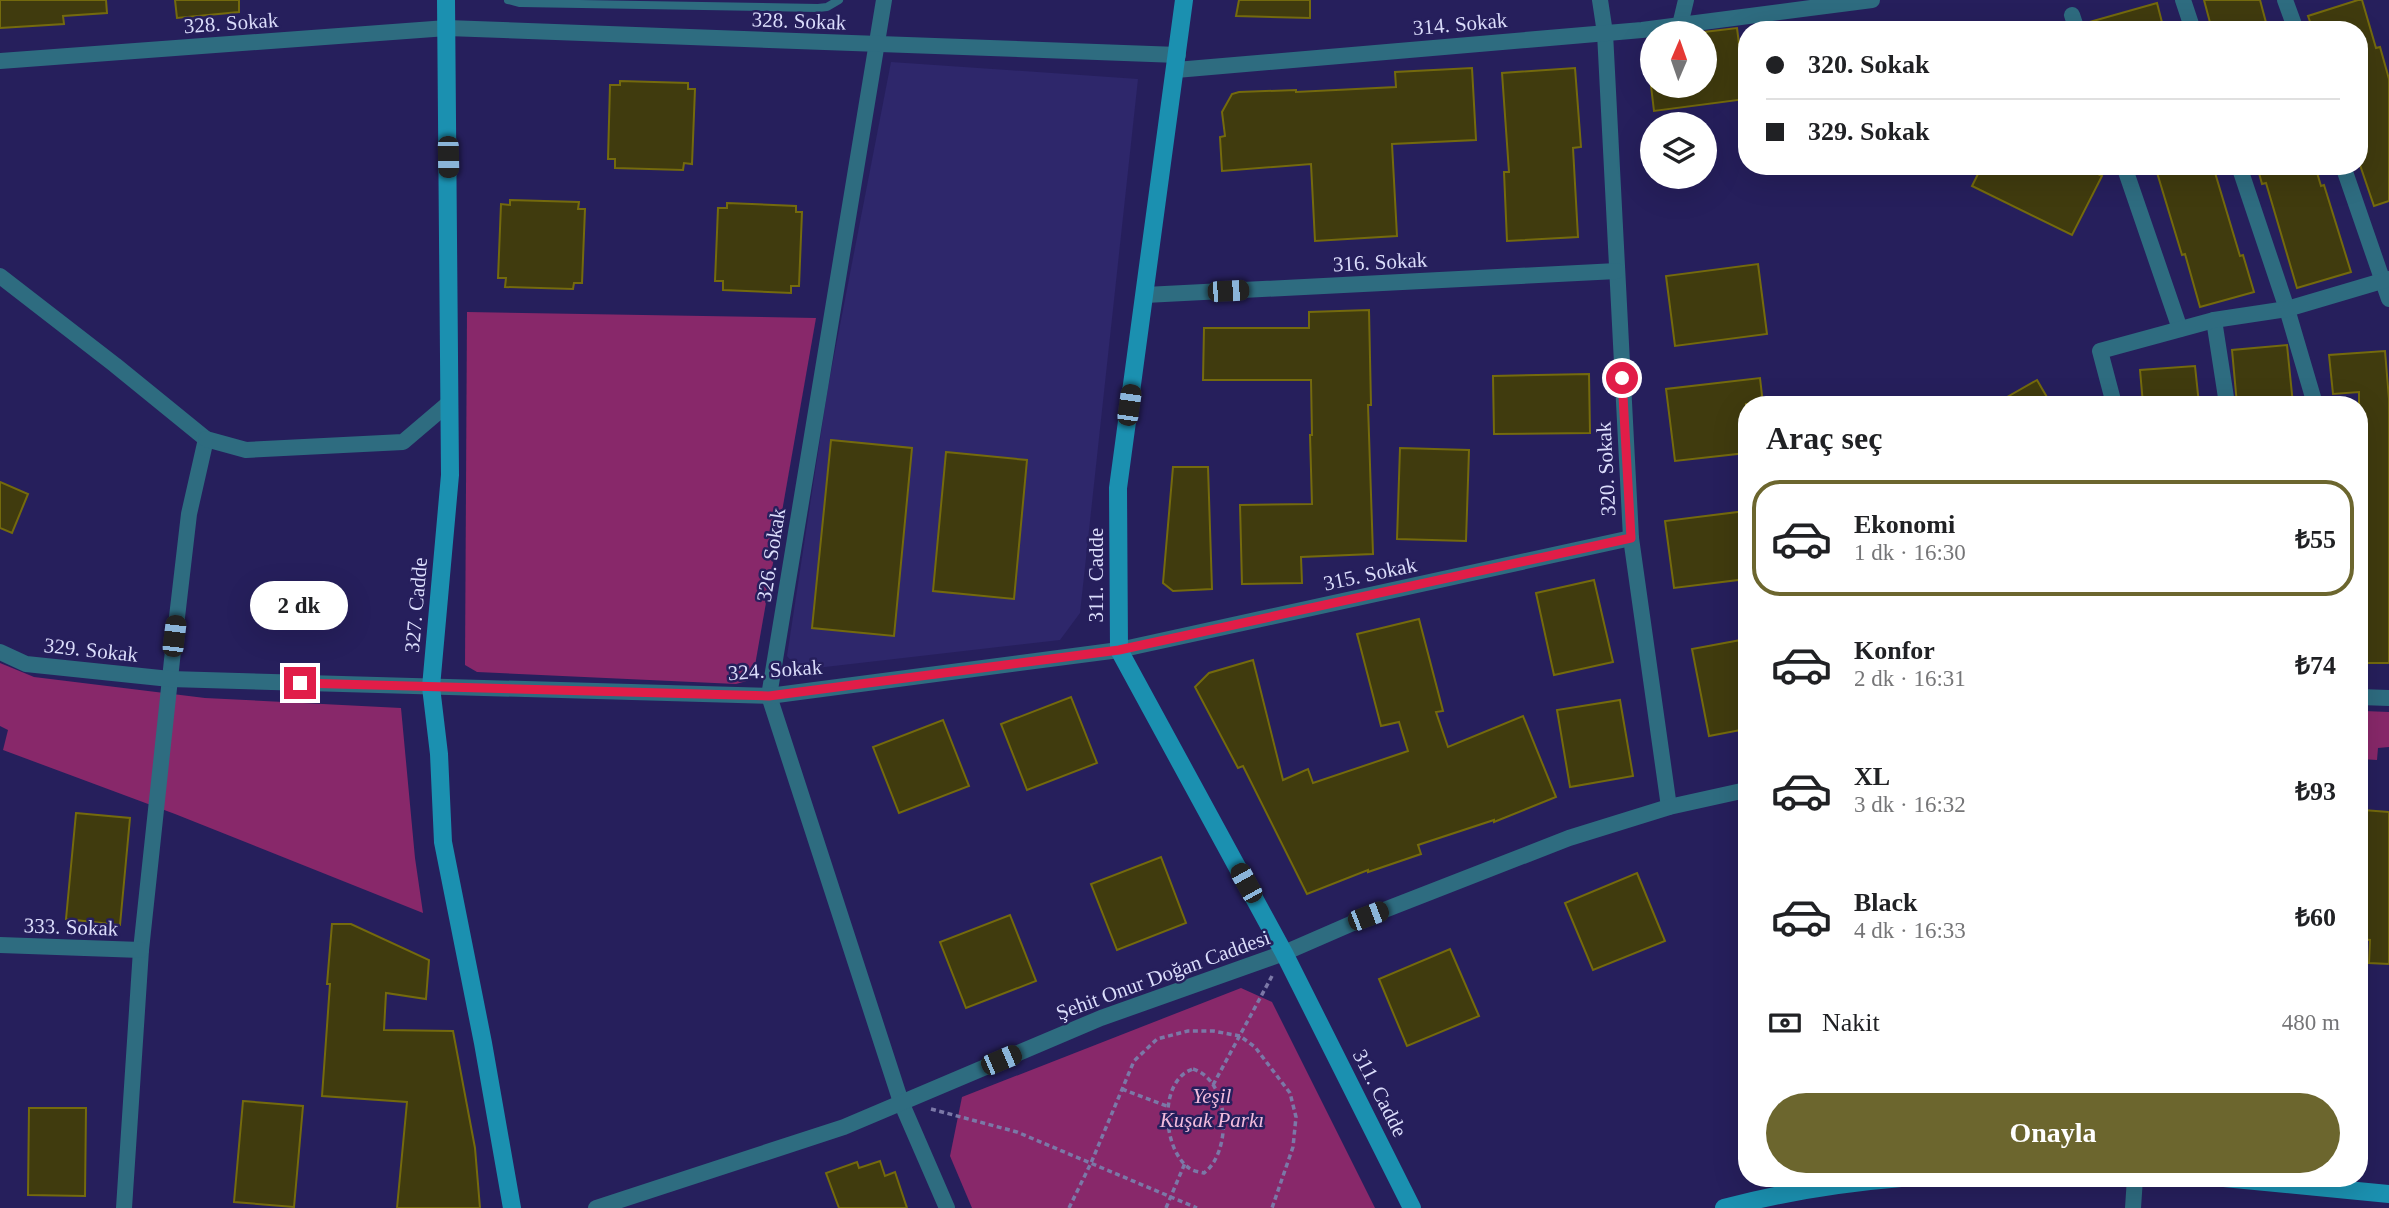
<!DOCTYPE html>
<html lang="tr">
<meta charset="utf-8">
<style>
body{margin:0;font-family:Georgia,serif;background:#f2f2f2;color:#202124;height:100vh;display:flex;flex-direction:column;font-size:26px;white-space:nowrap}
*{box-sizing:border-box;margin:0}
p{font-size:23px;color:#757577}
.icon{flex:none;width:38px;height:38px;fill:none;stroke:currentColor;stroke-width:2;stroke-linecap:round;stroke-linejoin:round}
.map{position:relative;flex:1;overflow:hidden}
.sheet{position:absolute;left:1738px;top:396px;width:630px;height:791px;display:flex;flex-direction:column;background:#fff;border-radius:28px;box-shadow:0 7px 28px #0002}
.sheet>*{flex:none}
.guide{position:absolute;left:1738px;top:21px;width:630px;height:154px;border-radius:28px;box-shadow:0 7px 28px #0002;display:grid;align-content:center;height:154px;padding:0 28px;background:#fff}
.needle{width:46px;rotate:2deg}
.fabs{position:absolute;left:1640px;top:21px;display:grid;gap:14px}
.fabs a{display:grid;place-items:center;width:77px;height:77px;border-radius:50%;background:#fff;box-shadow:0 7px 28px #0002;font-size:35px}
.end{position:absolute;width:32px;height:32px;margin:-16px;border:9px solid #e11d48;background:#fff;box-shadow:0 0 0 4px #fff}
.from{border-radius:50%}
.bubble{position:absolute;height:49px;border-radius:24px;background:#fff;box-shadow:0 7px 28px #0002;font-size:23px;font-weight:600;line-height:49px;text-align:center}
.car{position:absolute;width:21px;height:42px;margin:-21px -10px;border-radius:9px;box-shadow:0 0 5px 2px #0007;background:linear-gradient(#222 24%,#8ab4d8 0 40%,#222 0 76%,#8ab4d8 0 86%,#222 0)}
.guide b{display:flex;align-items:center;gap:24px;height:66px;font-size:26px}
.guide b+b{border-top:2px solid #e0e0e0}
.guide i{width:18px;height:18px;background:#202124}
ul{padding:0;list-style:none}
li{display:flex;align-items:center;gap:21px;height:116px;margin:0 14px 10px;padding:0 14px;border:4px solid transparent;border-radius:28px}
li div{flex:1}
li b{display:block;font-size:26px}
li em{font-style:normal;font-weight:600}
li.on{border-color:#6c662e}
li>.icon{width:63px;height:63px;stroke-width:1.5}
h2{padding:0 28px;font-size:32px;line-height:84px}
.pay{display:flex;align-items:center;gap:18px;height:77px;padding:0 28px;font-size:26px}
.pay p{margin-inline-start:auto}
.cta{display:flex;gap:14px;margin-top:auto;padding:14px 28px}
.cta a{flex:1;height:80px;border-radius:42px;background:#6c662e;color:#fff;font-size:28px;font-weight:600;line-height:80px;text-align:center}
.map>svg:first-child{display:block}
.built{fill:#2e276b}
.green{fill:#88286a}
.building{fill:#403b0e;stroke:#746a0d;stroke-width:2}
.lines{fill:none;stroke-linecap:round;stroke-linejoin:round}
.path{stroke:#7b78a7;stroke-width:3.5;stroke-dasharray:5 3.5;stroke-linecap:butt}
.lane{stroke:#2e6c80;stroke-width:8}
.street{stroke:#2e6c80;stroke-width:16}
.secondary{stroke:#1b90b0;stroke-width:18}
.route{stroke:#e11d48;stroke-width:9}
.labels{text-anchor:middle;stroke-width:5;stroke-linejoin:round;paint-order:stroke}
.street-label{font-size:21px;fill:#dbddfb;stroke:#261f5c}
.park-label{font-size:21px;font-style:italic;fill:#f2bcdc;stroke:#261f5c}
</style>
<div class="map">
<svg width="2389" height="1208" viewBox="0 0 2389 1208">
<rect width="100%" height="100%" fill="#261f5c"/>
<path class="built" d="M891,62L1138,79L1080,613L1060,640L799,670L787,656L828,387Z"/>
<g class="green">
<path d="M467,312L816,318L754,671L750,680L736,684L477,672L465,665Z"/>
<path d="M0,663L34,677L205,698L401,708L415,858L423,913L175,814L3,750L8,730L0,726Z"/>
<path d="M2364,711L2389,712V747L2378,748L2377,760L2361,759Z"/>
<path d="M1241,988L1272,1002L1375,1208H972L950,1156L962,1097Z"/>
</g>
<g class="building">
<path d="M0,0H106L107,13L63,16L64,24L0,28Z"/>
<path d="M175,0H239V12L177,18Z"/>
<path d="M1239,0H1310V18L1236,16Z"/>
<path d="M2204,0H2260L2268,30H2212Z"/>
<path d="M2358,0H2362L2376,48L2380,47L2389,79V201L2374,206L2359,162V30H2313L2308,16Z"/>
<path d="M2157,3L2164,30H2087L2086,23Z"/>
<path d="M1737,28L1746,99L1654,111L1651,86H1704V32Z"/>
<path d="M1472,68L1476,140L1392,144L1397,236L1315,241L1311,164L1222,171L1220,137L1225,136L1222,112L1232,94L1239,92L1296,90V92L1396,87L1395,72Z"/>
<path d="M1575,68L1581,147L1573,148L1578,237L1507,241L1504,172H1509L1502,73Z"/>
<path d="M620,81L688,83V89H695L692,164L684,163L683,170L615,168V159H608L610,85H620Z"/>
<path d="M1982,166H2083L2102,176L2072,235L1972,186Z"/>
<path d="M2155,166H2213L2240,256L2243,255L2254,292L2200,307L2185,254L2182,255Z"/>
<path d="M2257,166H2315L2321,186L2324,185L2351,272L2297,288L2266,183L2262,184Z"/>
<path d="M510,200L579,202L578,209H585L582,283H574L573,289L505,287L506,278H498L501,204L510,205Z"/>
<path d="M727,203L796,206V212H802L799,286H791V293L723,290V281H715L718,208H727Z"/>
<path d="M1758,264L1767,334L1675,346L1666,276Z"/>
<path d="M1369,310L1371,405H1368L1373,554L1301,557L1302,583L1242,584L1240,505L1312,504L1310,435H1312L1311,380H1203L1204,328H1309V312Z"/>
<path d="M2287,345L2293,404H2237L2232,350Z"/>
<path d="M2385,351L2389,399V663H2367L2365,498L2359,499V392L2333,394L2329,355Z"/>
<path d="M2195,366L2199,404H2143L2140,370Z"/>
<path d="M1589,374L1590,433L1494,434L1493,376Z"/>
<path d="M1760,378L1763,404H1746V453L1675,461L1666,389Z"/>
<path d="M2037,380L2051,404H1995Z"/>
<path d="M831,440L912,448L894,636L812,628Z"/>
<path d="M1400,448L1469,450L1466,541L1397,539Z"/>
<path d="M946,452L1027,460L1014,599L933,591Z"/>
<path d="M1173,467H1208L1212,589L1173,591L1163,583Z"/>
<path d="M0,482L28,494L12,533L0,528Z"/>
<path d="M1746,511V579L1674,588L1665,521Z"/>
<path d="M1594,580L1613,662L1554,675L1536,593Z"/>
<path d="M1419,619L1443,711L1436,712L1448,747L1523,716L1556,797L1494,822V820L1418,845L1421,854L1368,872V870L1307,894L1243,766L1238,768L1195,687L1209,673L1253,660L1283,780L1308,769L1313,783L1408,751L1399,722L1381,726L1357,634Z"/>
<path d="M1746,639V729L1709,736L1692,649Z"/>
<path d="M1071,697L1097,763L1027,790L1001,724Z"/>
<path d="M1620,700L1633,776L1570,787L1557,710Z"/>
<path d="M943,720L969,786L899,813L873,747Z"/>
<path d="M2363,810L2389,812V964L2369,963L2370,940L2359,939V829L2362,830Z"/>
<path d="M76,813L130,818L120,925L66,919Z"/>
<path d="M1161,857L1186,923L1117,950L1091,884Z"/>
<path d="M1637,873L1665,941L1593,970L1565,903Z"/>
<path d="M1010,915L1036,981L966,1008L940,942Z"/>
<path d="M332,924H351L429,960L426,999L386,993L384,1030L453,1031L475,1148L480,1208H397L407,1102L322,1096L330,984H327Z"/>
<path d="M1450,949L1479,1016L1407,1046L1379,979Z"/>
<path d="M243,1101L303,1106L294,1207L234,1202Z"/>
<path d="M29,1108H86L85,1196L28,1195Z"/>
<path d="M880,1161L885,1176L895,1172L907,1208H839L826,1173L857,1162L859,1168Z"/>
</g>
<g class="lines">
<g class="path">
<path d="M1193,1069C1231,1081 1232,1152 1204,1173C1200,1172 1192,1171 1189,1168C1162,1149 1158,1080 1193,1069Z"/>
<path d="M1213,1085L1272,976"/>
<path d="M1122,1089L1169,1107"/>
<path d="M931,1109L1017,1132L1197,1208"/>
<path d="M1069,1208L1091,1163L1134,1061L1157,1039L1188,1031H1213L1240,1036L1255,1047L1290,1093L1296,1117L1293,1147L1272,1208"/>
<path d="M1166,1208L1185,1163"/>
</g>
<path class="lane" d="M508,0L520,3L818,8L827,7L839,0"/>
<g class="street">
<path d="M884,0L769,696L901,1102L947,1208"/>
<path d="M1600,0L1605,33L1631,538L1669,807"/>
<path d="M2183,0L2193,30"/>
<path d="M2285,0L2296,30"/>
<path d="M2072,15L2077,30"/>
<path d="M1680,25L1686,0"/>
<path d="M0,61L447,28L1178,55"/>
<path d="M1176,70L1642,30L1872,0"/>
<path d="M2124,166L2180,329"/>
<path d="M2239,166L2287,309L2315,404"/>
<path d="M2343,166L2389,299"/>
<path d="M0,276L115,365L206,439L189,514L172,660L141,950L124,1208"/>
<path d="M1145,295L1617,271"/>
<path d="M2214,320L2227,404"/>
<path d="M2114,404L2100,351L2214,320L2287,309L2389,279"/>
<path d="M206,439L246,450L403,442L450,402"/>
<path d="M0,652L26,664L170,679L769,696L1119,650L1631,538"/>
<path d="M2359,697L2389,698"/>
<path d="M0,945L141,950"/>
<path d="M596,1208L844,1127L1101,1018L1284,953L1369,916L1569,838L1669,807L1746,790"/>
<path d="M2133,1208L2135,1178"/>
</g>
<g class="secondary">
<path d="M446,0L450,475L431,687L439,754L443,842L483,1043L512,1208"/>
<path d="M1184,0L1118,488L1119,650L1284,953L1412,1208"/>
<path d="M2224,1178L2389,1194"/>
<path d="M1724,1208C1783,1192 1841,1183 1901,1178"/>
</g>
</g>
<g class="lines">
<path class="route" d="M300,683L769,696L1119,650L1631,538L1622,378"/>
</g>
<g class="labels">
<g class="street-label">
<text transform="translate(799 21) rotate(2)" y="7">328. Sokak</text>
<text transform="translate(231 23) rotate(-4)" y="7">328. Sokak</text>
<text transform="translate(1460 24) rotate(-5)" y="7">314. Sokak</text>
<text transform="translate(1380 262) rotate(-3)" y="7">316. Sokak</text>
<text transform="translate(1606 469) rotate(-93)" y="7">320. Sokak</text>
<text transform="translate(771 555) rotate(-81)" y="7">326. Sokak</text>
<text transform="translate(1370 574) rotate(-12)" y="7">315. Sokak</text>
<text transform="translate(1096 575) rotate(-90)" y="7">311. Cadde</text>
<text transform="translate(416 605) rotate(-85)" y="7">327. Cadde</text>
<text transform="translate(91 650) rotate(6)" y="7">329. Sokak</text>
<text transform="translate(775 670) rotate(-4)" y="7">324. Sokak</text>
<text transform="translate(71 927) rotate(2)" y="7">333. Sokak</text>
<text transform="translate(1163 975) rotate(-20)" y="7">Şehit Onur Doğan Caddesi</text>
<text transform="translate(1380 1093) rotate(63)" y="7">311. Cadde</text>
</g>
<g class="park-label">
<text x="1212" y="1103">Yeşil<tspan x="1212" dy="24">Kuşak Parkı</tspan></text>
</g>
</g>
</svg>
<div class="fabs">
<a><svg class="needle" viewBox="-14 -14 28 28"><path d="M0-13l5 13h-10z" fill="#e53935"/><path d="M0 13l5-13h-10z" fill="#757577"/></svg></a>
<a><svg class="icon" aria-label="layers" viewBox="0 0 24 24"><path d="M12 4l9 5-9 5-9-5zM3 14l9 5 9-5"/></svg></a>
</div>
<i class="end from" style="left:1622px;top:378px"></i>
<i class="end" style="left:300px;top:683px"></i>
<div class="bubble" style="left:250px;top:581px;width:98px">2 dk</div>
<i class="car" style="left:448px;top:157px;rotate:179deg"></i>
<i class="car" style="left:1228px;top:291px;rotate:87deg"></i>
<i class="car" style="left:1129px;top:405px;rotate:8deg"></i>
<i class="car" style="left:174px;top:636px;rotate:7deg"></i>
<i class="car" style="left:1246px;top:883px;rotate:331deg"></i>
<i class="car" style="left:1368px;top:916px;rotate:69deg"></i>
<i class="car" style="left:1001px;top:1060px;rotate:67deg"></i>
<div class="guide">
<b><i class="from"></i>320. Sokak</b>
<b><i></i>329. Sokak</b>
</div>
<section class="sheet">
<h2>Araç seç</h2>
<ul>
<li class="on"><svg class="icon" aria-label="car" viewBox="0 0 24 24"><path d="M5 17H2v-5l4-1 3-4h7l3 4 3 1v5h-3M9 17h6M6 11h13"/><circle cx="7" cy="17" r="2"/><circle cx="17" cy="17" r="2"/></svg><div><b>Ekonomi</b><p>1 dk · 16:30</p></div><em>₺55</em></li>
<li><svg class="icon" aria-label="car" viewBox="0 0 24 24"><path d="M5 17H2v-5l4-1 3-4h7l3 4 3 1v5h-3M9 17h6M6 11h13"/><circle cx="7" cy="17" r="2"/><circle cx="17" cy="17" r="2"/></svg><div><b>Konfor</b><p>2 dk · 16:31</p></div><em>₺74</em></li>
<li><svg class="icon" aria-label="car" viewBox="0 0 24 24"><path d="M5 17H2v-5l4-1 3-4h7l3 4 3 1v5h-3M9 17h6M6 11h13"/><circle cx="7" cy="17" r="2"/><circle cx="17" cy="17" r="2"/></svg><div><b>XL</b><p>3 dk · 16:32</p></div><em>₺93</em></li>
<li><svg class="icon" aria-label="car" viewBox="0 0 24 24"><path d="M5 17H2v-5l4-1 3-4h7l3 4 3 1v5h-3M9 17h6M6 11h13"/><circle cx="7" cy="17" r="2"/><circle cx="17" cy="17" r="2"/></svg><div><b>Black</b><p>4 dk · 16:33</p></div><em>₺60</em></li>
</ul>
<div class="pay"><svg class="icon" aria-label="cash" viewBox="0 0 24 24"><path d="M3 7h18v10H3z"/><circle cx="12" cy="12" r="2"/></svg>Nakit<p>480 m</p></div>
<div class="cta"><a>Onayla</a></div>
</section>
</div>
